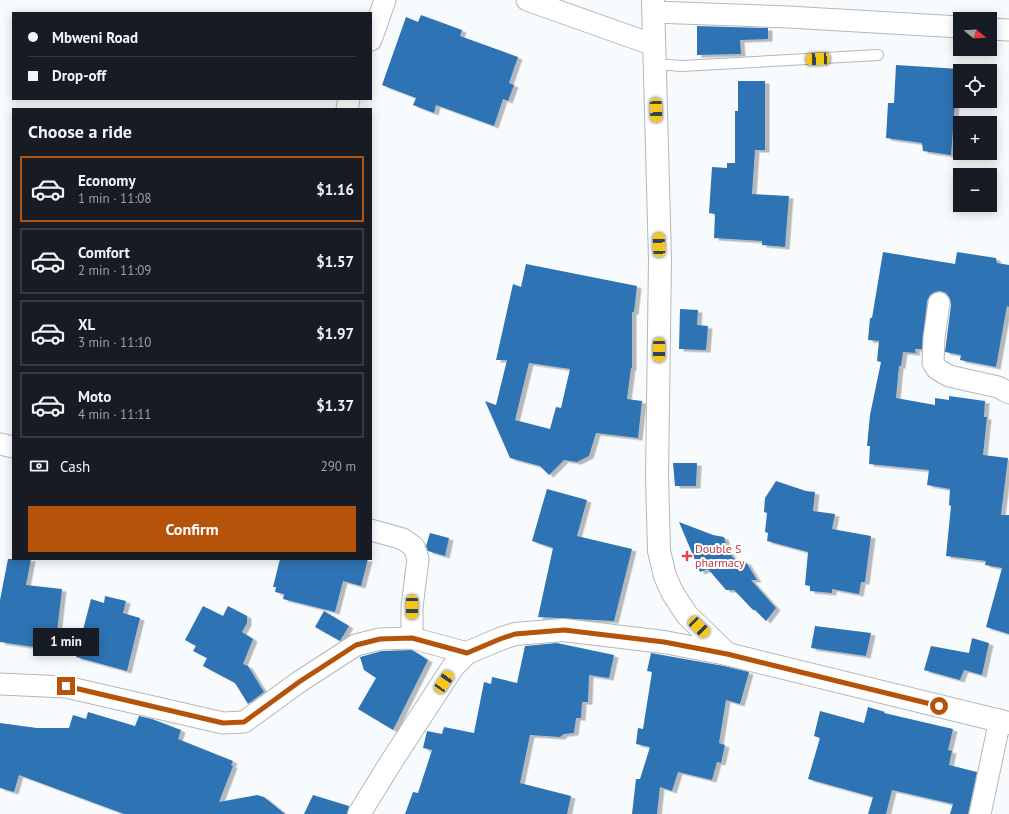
<!DOCTYPE html>
<meta charset="utf-8">
<style>
body{margin:0;font-family:"PT Sans",sans-serif;background:#242831;color:#f1f3f6;height:100vh;display:flex;flex-direction:column;font-size:15px;white-space:nowrap}
*{box-sizing:border-box;margin:0}
p{font-size:13px;color:#9ea1a6}
.icon{flex:none;width:22px;height:22px;fill:none;stroke:currentColor;stroke-width:2;stroke-linecap:round;stroke-linejoin:round}
.map{position:relative;flex:1;overflow:hidden}
.panel{position:absolute;left:12px;top:108px;width:360px;height:452px;display:flex;flex-direction:column;background:#171b24;border-radius:0px;box-shadow:0 2px 10px #0003}
.panel>*{flex:none}
.top-card{position:absolute;left:12px;top:12px;width:360px;height:88px;border-radius:0px;box-shadow:0 2px 10px #0003;display:grid;align-content:center;height:88px;padding:0 16px;background:#171b24}
.needle{width:26px;rotate:108deg}
.tools{position:absolute;left:953px;top:12px;display:grid;gap:8px}
.tools a{display:grid;place-items:center;width:44px;height:44px;border-radius:0px;background:#171b24;box-shadow:0 2px 10px #0003;font-size:20px}
.end{position:absolute;width:18px;height:18px;margin:-9px;border:5px solid #b45309;background:#fff;box-shadow:0 0 0 2px #fff}
.from{border-radius:50%}
.bubble{position:absolute;height:28px;border-radius:0px;background:#171b24;box-shadow:0 2px 10px #0003;font-size:13px;font-weight:700;line-height:28px;text-align:center}
.car{position:absolute;width:12px;height:24px;margin:-12px -6px;border-radius:5px;box-shadow:0 0 3px 1px #0007;background:linear-gradient(#f5c518 24%,#345 0 40%,#f5c518 0 76%,#345 0 86%,#f5c518 0)}
.top-card b{display:flex;align-items:center;gap:14px;height:38px;font-size:15px}
.top-card b+b{border-top:1px solid #363941}
.top-card i{width:10px;height:10px;background:#f1f3f6}
ul{padding:0;list-style:none}
li{display:flex;align-items:center;gap:12px;height:66px;margin:0 8px 6px;padding:0 8px;border:2px solid #363941;border-radius:0px}
li div{flex:1}
li b{display:block;font-size:15px}
li em{font-style:normal;font-weight:700}
li.selected{border-color:#b45309}
li>.icon{width:36px;height:36px;stroke-width:1.5}
h2{padding:0 16px;font-size:18px;line-height:48px}
.pay{display:flex;align-items:center;gap:10px;height:44px;padding:0 16px;font-size:15px}
.pay p{margin-inline-start:auto}
.action{display:flex;gap:8px;margin-top:auto;padding:8px 16px}
.action a{flex:1;height:46px;border-radius:0px;background:#b45309;color:#fff;font-size:16px;font-weight:700;line-height:46px;text-align:center}
.map>svg:first-child{display:block}
.building{fill:#2e73b3;fill-rule:evenodd;filter:url(#shadow)}
.lines{fill:none;stroke-linecap:round;stroke-linejoin:round}
.lane-casing{stroke:#b4b7ba;stroke-width:12}
.street-casing{stroke:#b4b7ba;stroke-width:23}
.secondary-casing{stroke:#b4b7ba;stroke-width:24}
.lane{stroke:#fff;stroke-width:10}
.street{stroke:#fff;stroke-width:21}
.secondary{stroke:#fff;stroke-width:22}
.route{stroke:#b45309;stroke-width:5}
.health-dot{fill:#e0444e;stroke:#fff;stroke-width:1.5}
.labels{text-anchor:middle;stroke-width:4;stroke-linejoin:round;paint-order:stroke}
.health-label{font-size:12px;fill:#be3a42;stroke:#fff;text-anchor:start}
</style>
<div class="map">
<svg width="1009" height="814" viewBox="0 0 1009 814">
<defs>
<filter id="shadow"><feDropShadow dx="4.5" dy="2.5" stdDeviation="0" flood-color="#0004"/></filter>
</defs>
<rect width="100%" height="100%" fill="#f8fbfe"/>
<g class="building">
<path d="M421,15L462,30L460,36L518,57L509,83L514,85L508,101L503,99L494,126L436,105L434,113L413,105L416,98L382,85L406,17L418,22Z"/>
<path d="M697,26L768,28V39L740,40L741,54L697,55Z"/>
<path d="M896,65L960,69V104H955L951,155L923,151L922,143L886,138L888,103H894Z"/>
<path d="M738,81H765V150H755L752,194L789,196L785,247L762,245V241L714,238L715,214L709,213L712,167L727,168V163H735V111H738Z"/>
<path d="M883,252L955,264L957,252L996,258L997,263L1009,265V307L1007,306L996,367L960,360L961,355L945,352L951,305L950,299L946,293L940,291L935,292L930,295L927,301L922,349H915L916,353L903,352L901,366H899L896,398L935,405V398L949,400V396L985,401L984,417H987L983,455L1008,458L1001,515H1009V634L986,627L1002,568L985,565L986,561L946,556L951,506L949,505L950,489L927,485L929,470L869,464L870,446H867L870,415L881,362L877,361L879,341L868,340L870,318H872Z"/>
<path d="M526,264L637,286L634,312H632V368H631L627,399L642,401L638,438L596,433L589,456L577,462L564,460L549,475L540,466L510,458L485,401L496,405L507,360H496L513,284L521,287ZM529,363L570,369L561,408L556,407L550,429L515,420Z"/>
<path d="M680,309L698,310L697,325L708,326L706,350L679,349Z"/>
<path d="M673,463H697L696,486H675Z"/>
<path d="M776,481L806,491L815,492L813,511L835,514L832,529L871,536L865,582H861L859,594L832,589V593L810,591V586L805,585L808,552L767,541L768,533L765,532L767,513L764,512L765,498Z"/>
<path d="M547,489L587,500L577,536L632,549L614,621L538,617L553,548L532,541Z"/>
<path d="M679,522L713,535L724,537L728,551L736,561L746,562L757,580H751L776,608L766,621L755,610H753L734,590H726L708,569L700,572Z"/>
<path d="M430,533L449,538L445,556L428,551L426,546Z"/>
<path d="M8,559H31L26,585L62,589L55,650L0,642V600Z"/>
<path d="M280,559H368L361,586L343,581L335,612L283,599L284,594L275,592L276,587H273Z"/>
<path d="M105,596L126,601L123,613L140,618L127,671L76,657L91,599L104,603Z"/>
<path d="M203,606L223,616L228,606L247,616V623L242,632L253,639L243,664L248,666L264,692L248,704L235,683L203,666L207,658L193,651L196,646L185,640Z"/>
<path d="M324,611L349,626L340,641L315,627Z"/>
<path d="M815,626L871,633L866,656L811,648Z"/>
<path d="M972,638L989,643L982,675L964,670L960,680L924,670L931,646L969,653Z"/>
<path d="M557,643L614,655L609,678L589,675L588,702H582L581,718H576L574,733L564,734L560,737L530,735L520,783L571,796L567,814H405L413,792L418,793L432,750L423,748L427,731L442,734L444,727L474,733L484,682L491,684L492,677L517,683L525,646Z"/>
<path d="M411,650L414,651L428,660L393,730L358,709L376,678L364,670L360,657L382,651Z"/>
<path d="M651,653L724,666L749,672L740,704L726,700L719,743L725,745L721,763L717,762L712,780L678,772L672,791L660,787L657,814H632L636,779H640L650,747L636,744L638,728L643,729L652,672L647,671Z"/>
<path d="M868,707L885,712L884,713L953,729L948,750L952,751L949,765L977,772L968,814H950L953,804L892,790L886,814H868L873,797L808,779L820,738L814,736L820,711L864,723Z"/>
<path d="M88,712L135,726L139,716L152,719L181,730L178,739L233,761L231,765L233,766L219,802L257,795L264,797L285,814H124L19,775L14,792L0,788V723L37,728H69L73,715L86,719Z"/>
<path d="M313,795L349,806L347,814H304Z"/>
</g>
<g class="lines">
<defs>
<path id="lane" d="M655,64L682,66L878,55"/>
<g id="street">
<path d="M527,0L654,45"/>
<path d="M653,12L788,17L960,27"/>
<path d="M990,29L1009,30"/>
<path d="M371,40L385,0"/>
<path d="M347,109L349,99"/>
<path d="M939,303L934,338L933,363L937,369L949,376L998,387L1009,393"/>
<path d="M0,444L13,447"/>
<path d="M371,530L403,539L414,547L418,559L412,607V638"/>
<path d="M0,684L66,687L223,723L244,722L299,682L356,645L380,639L412,638L467,653"/>
<path d="M980,814L1000,720"/>
</g>
<g id="secondary">
<path d="M653,0L660,260L657,477L659,551L665,576L672,592L687,615L727,654"/>
<path d="M359,814L393,759L453,667L467,653L500,639L515,634L563,630L664,642L727,654L1009,723"/>
</g>
</defs>
<use href="#lane" class="lane-casing"/>
<use href="#street" class="street-casing"/>
<use href="#secondary" class="secondary-casing"/>
<use href="#lane" class="lane"/>
<use href="#street" class="street"/>
<use href="#secondary" class="secondary"/>
</g>
<g class="lines">
<path class="route" d="M66,686L223,723L244,722L299,682L356,645L380,639L412,638L467,653L500,639L515,634L564,630L664,642L727,654L939,706"/>
</g>
<path class="health-dot" d="M685 550h4v4h4v4h-4v4h-4v-4h-4v-4h4z"/>
<g class="labels">
<g class="health-label">
<text x="695" y="553">Double S<tspan x="695" dy="14">pharmacy</tspan></text>
</g>
</g>
</svg>
<div class="tools">
<a><svg class="needle" viewBox="-14 -14 28 28"><path d="M0-13l5 13h-10z" fill="#e53935"/><path d="M0 13l5-13h-10z" fill="#9ea1a6"/></svg></a>
<a><svg class="icon" aria-label="locate" viewBox="0 0 24 24"><circle cx="12" cy="12" r="6"/><path d="M12 2v4M12 18v4M2 12h4M18 12h4"/></svg></a>
<a>+</a>
<a>−</a>
</div>
<i class="end from" style="left:939px;top:706px"></i>
<i class="end" style="left:66px;top:686px"></i>
<div class="bubble" style="left:33px;top:628px;width:66px">1 min</div>
<i class="car" style="left:818px;top:59px;rotate:267deg"></i>
<i class="car" style="left:656px;top:110px;rotate:178deg"></i>
<i class="car" style="left:659px;top:245px;rotate:358deg"></i>
<i class="car" style="left:659px;top:350px;rotate:180deg"></i>
<i class="car" style="left:412px;top:607px;rotate:180deg"></i>
<i class="car" style="left:699px;top:627px;rotate:134deg"></i>
<i class="car" style="left:444px;top:682px;rotate:34deg"></i>
<div class="top-card">
<b><i class="from"></i>Mbweni Road</b>
<b><i></i>Drop-off</b>
</div>
<section class="panel">
<h2>Choose a ride</h2>
<ul>
<li class="selected"><svg class="icon" aria-label="car" viewBox="0 0 24 24"><path d="M5 17H2v-5l4-1 3-4h7l3 4 3 1v5h-3M9 17h6M6 11h13"/><circle cx="7" cy="17" r="2"/><circle cx="17" cy="17" r="2"/></svg><div><b>Economy</b><p>1 min · 11:08</p></div><em>$1.16</em></li>
<li><svg class="icon" aria-label="car" viewBox="0 0 24 24"><path d="M5 17H2v-5l4-1 3-4h7l3 4 3 1v5h-3M9 17h6M6 11h13"/><circle cx="7" cy="17" r="2"/><circle cx="17" cy="17" r="2"/></svg><div><b>Comfort</b><p>2 min · 11:09</p></div><em>$1.57</em></li>
<li><svg class="icon" aria-label="car" viewBox="0 0 24 24"><path d="M5 17H2v-5l4-1 3-4h7l3 4 3 1v5h-3M9 17h6M6 11h13"/><circle cx="7" cy="17" r="2"/><circle cx="17" cy="17" r="2"/></svg><div><b>XL</b><p>3 min · 11:10</p></div><em>$1.97</em></li>
<li><svg class="icon" aria-label="car" viewBox="0 0 24 24"><path d="M5 17H2v-5l4-1 3-4h7l3 4 3 1v5h-3M9 17h6M6 11h13"/><circle cx="7" cy="17" r="2"/><circle cx="17" cy="17" r="2"/></svg><div><b>Moto</b><p>4 min · 11:11</p></div><em>$1.37</em></li>
</ul>
<div class="pay"><svg class="icon" aria-label="cash" viewBox="0 0 24 24"><path d="M3 7h18v10H3z"/><circle cx="12" cy="12" r="2"/></svg>Cash<p>290 m</p></div>
<div class="action"><a>Confirm</a></div>
</section>
</div>
